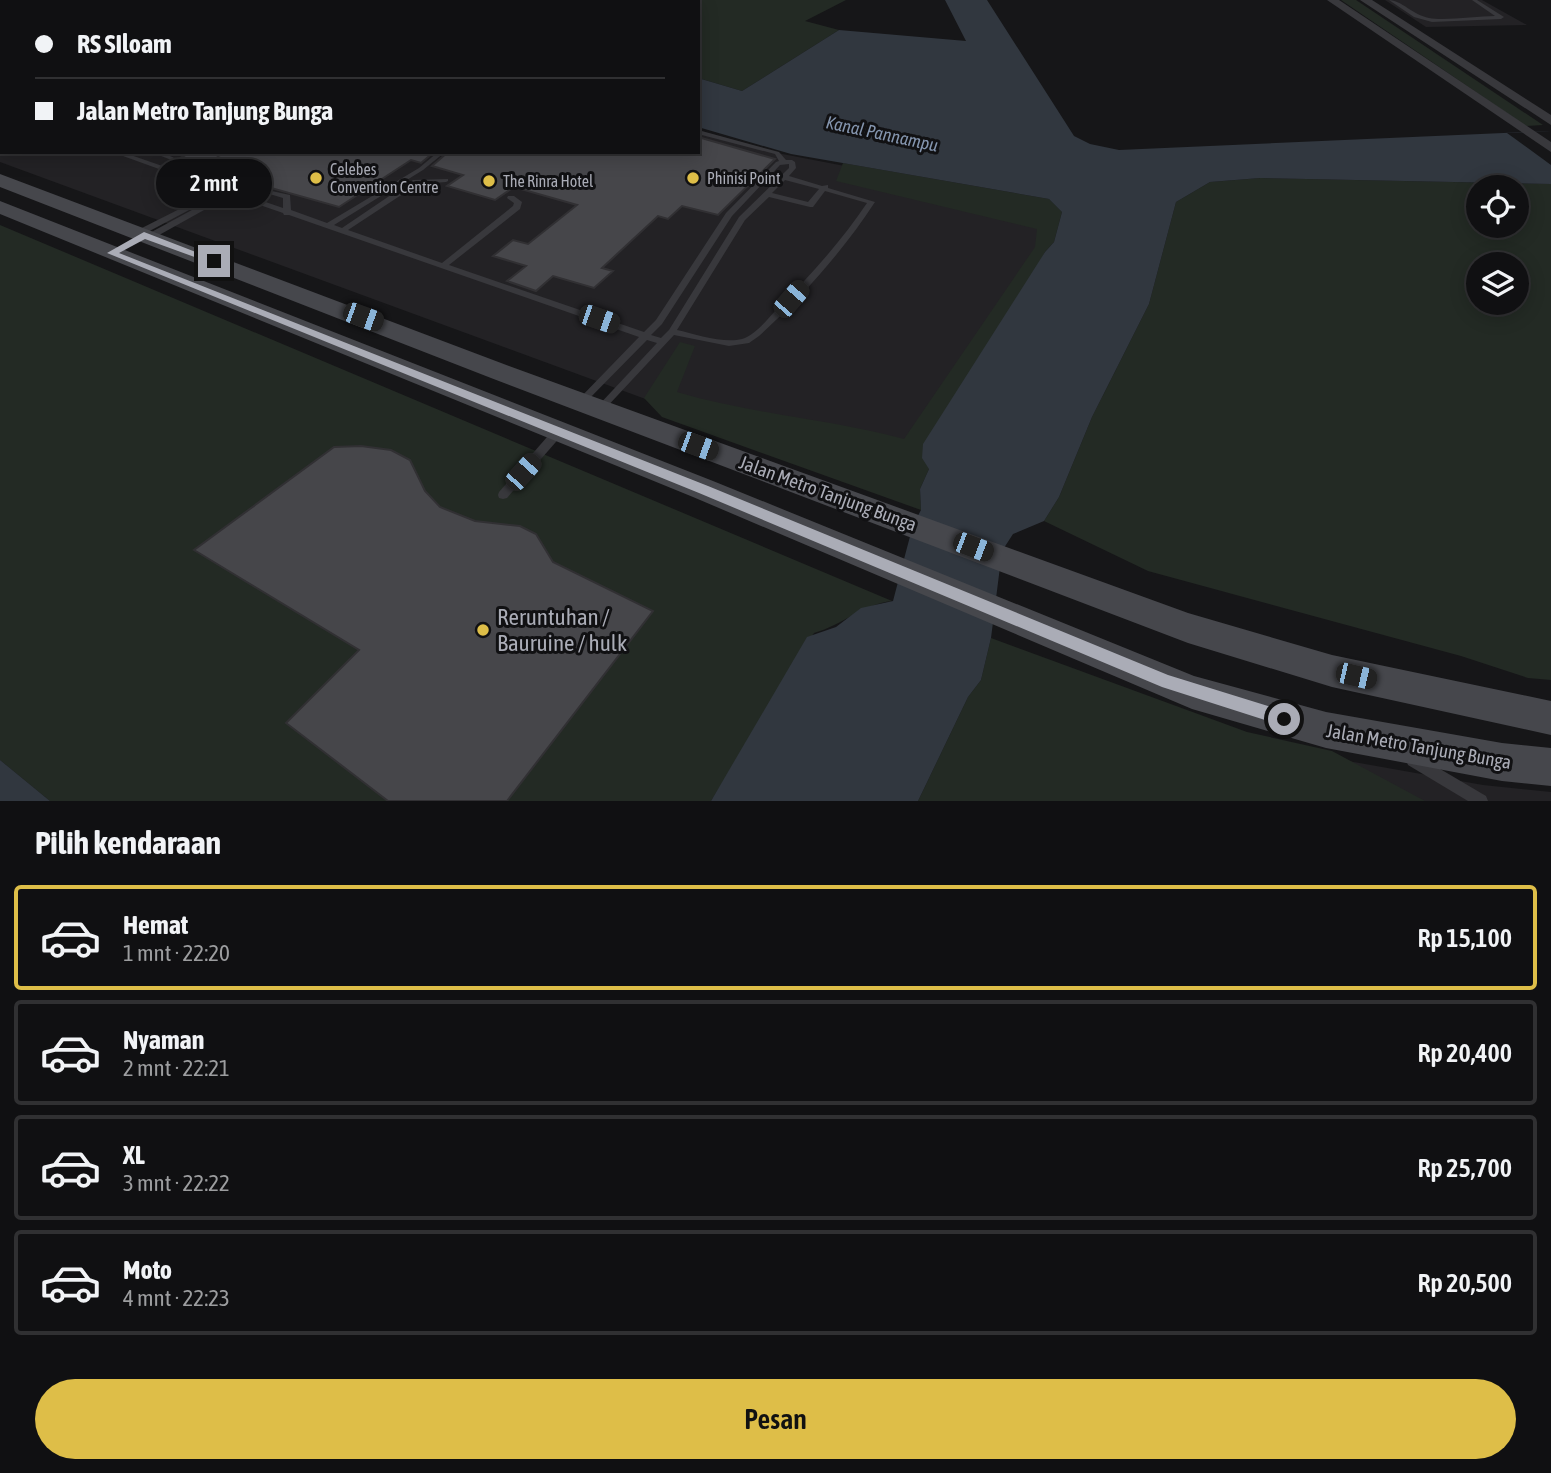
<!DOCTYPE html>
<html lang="id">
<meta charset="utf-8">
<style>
body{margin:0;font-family:"Asap Condensed",sans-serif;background:#19191b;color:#f1f3f6;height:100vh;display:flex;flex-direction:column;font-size:26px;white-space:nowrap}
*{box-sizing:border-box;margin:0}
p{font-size:23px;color:#9c9d9f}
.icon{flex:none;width:38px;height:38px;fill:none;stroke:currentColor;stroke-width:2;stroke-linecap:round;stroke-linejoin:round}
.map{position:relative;height:801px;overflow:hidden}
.drawer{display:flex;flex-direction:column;background:#101012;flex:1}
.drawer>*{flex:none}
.hud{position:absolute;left:0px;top:0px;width:700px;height:154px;box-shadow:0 4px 18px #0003,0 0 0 2px #303032;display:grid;align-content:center;height:154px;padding:0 35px;background:#101012}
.fabs{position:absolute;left:1466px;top:175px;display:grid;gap:14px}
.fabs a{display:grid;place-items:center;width:63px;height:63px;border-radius:50%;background:#101012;box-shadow:0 4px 18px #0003,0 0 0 2px #303032;font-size:35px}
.end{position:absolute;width:32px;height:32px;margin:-16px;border:9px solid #aaacb6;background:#111;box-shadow:0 0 0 4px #111}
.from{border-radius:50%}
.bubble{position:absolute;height:49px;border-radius:24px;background:#101012;box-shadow:0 4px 18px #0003,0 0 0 2px #303032;font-size:23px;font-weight:600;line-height:49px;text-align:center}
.car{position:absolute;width:21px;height:42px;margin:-21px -10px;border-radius:9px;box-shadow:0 0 5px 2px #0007;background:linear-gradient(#222 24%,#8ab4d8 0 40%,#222 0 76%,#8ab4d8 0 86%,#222 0)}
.hud b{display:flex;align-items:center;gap:24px;height:66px;font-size:26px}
.hud b+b{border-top:2px solid #303032}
.hud i{width:18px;height:18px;background:#f1f3f6}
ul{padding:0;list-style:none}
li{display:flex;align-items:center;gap:21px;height:105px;margin:0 14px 10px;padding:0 21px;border:4px solid #303032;border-radius:7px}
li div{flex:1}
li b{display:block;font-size:26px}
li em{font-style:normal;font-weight:600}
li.active{border-color:#debe48}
li>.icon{width:63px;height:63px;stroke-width:1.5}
h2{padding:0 35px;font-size:32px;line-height:84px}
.cta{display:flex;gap:14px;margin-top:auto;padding:14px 35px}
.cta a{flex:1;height:80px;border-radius:42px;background:#debe48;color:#111;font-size:28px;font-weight:600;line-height:80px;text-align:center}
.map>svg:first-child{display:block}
.built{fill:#232225}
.green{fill:#232a24;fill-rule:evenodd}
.water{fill:#31373f}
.pier{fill:#161618}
.building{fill:#46464a;stroke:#313033;stroke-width:2}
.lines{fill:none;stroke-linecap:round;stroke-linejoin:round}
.service{fill:#38383c;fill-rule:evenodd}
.minor{fill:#38383c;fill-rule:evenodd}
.secondary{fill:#46474c;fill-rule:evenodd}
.route{fill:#aaacb6}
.poi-dot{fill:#debe48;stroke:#111113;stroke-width:2.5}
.labels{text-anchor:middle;stroke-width:6;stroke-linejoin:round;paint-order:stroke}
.far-poi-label{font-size:16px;fill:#aaacb6;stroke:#111113;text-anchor:start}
.far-water-label{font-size:18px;font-style:italic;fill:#8495ae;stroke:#111113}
.street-label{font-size:19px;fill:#aaacb6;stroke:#111113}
.near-poi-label{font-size:23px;fill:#aaacb6;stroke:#111113;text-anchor:start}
</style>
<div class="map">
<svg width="1551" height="801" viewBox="0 0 1551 801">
<rect width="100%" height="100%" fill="#161618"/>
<g class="built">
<path d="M1385,0H1482L1527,25L1426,27Z"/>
<path d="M0,114L2,152H698V131L772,152L980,192L1053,222L896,481L738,433L0,162Z"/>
<path d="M1292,751L1483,785L1551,792V801H1287Z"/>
</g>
<g class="green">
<path d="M0,0H289L294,2H2L0,114Z"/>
<path d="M454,0H846L805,21L839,30L742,91L698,78V2H451Z"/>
<path d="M1341,0H1356L1543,125L1526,126Z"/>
<path d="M843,163L1049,199L1062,212L1054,242L1045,252L929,469L920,489L921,510L662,417L644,398L680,342L695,346L677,392C751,414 829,419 904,439L1035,247L1037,229L836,181Z"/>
<path d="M1260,178L1551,184V680L1528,678L1461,656L1148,571L1044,521L1059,497L1092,417L1149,304L1176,202L1210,182ZM1479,187H1517V226H1479ZM1479,264H1517V303H1479Z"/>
<path d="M0,225L892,601C862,604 843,625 814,633L711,801H50L0,760Z"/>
<path d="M991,638L1247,732L1332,751L1425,801H918L968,697L981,680Z"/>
</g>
<g class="water">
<path d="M945,0H987L1074,136L1090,144L1119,150L1551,131V184L1260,178L1210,182L1176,202L1149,304L1092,417L1059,497L1044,521L1013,534L1002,551L991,638L981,680L968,697L918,801H711L807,637L836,627L861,608L893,601L913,525L921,510L920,489L929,469L922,458L923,444L1045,252L1054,242L1062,212L1049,199L791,154L698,127V78L742,91L839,30L966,41Z"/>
<path d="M0,760L50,801H0Z"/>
</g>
<path class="pier" d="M1551,131V165L1507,133Z"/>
<g class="building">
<path d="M698,137L775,159L718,215L682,206L668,219L658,216L602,268L613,271L594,288L553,276L536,291L507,281L526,266L493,256L513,240L528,244L577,205L514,187L495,200L447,186L463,175L432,166L448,152H698Z"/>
<path d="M191,152H434L421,163L411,160L339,207L268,187L258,197L234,188H247L249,180L263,172L218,157L204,164L197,163L188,172L166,164L180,163V158Z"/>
<path d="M361,446L391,450L410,460L425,491L440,507L475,521L520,526L536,534L553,562L653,611L507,801H388L286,723L359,650L194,550L334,447Z"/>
</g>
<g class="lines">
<g class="service">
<path d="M1389,0C1401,0 1413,15 1429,18C1445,21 1477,16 1495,16L1472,0H1477L1504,17L1501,19L1432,22L1414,17Z"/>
<path d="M2,125V129L0,130V126Z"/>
<path d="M698,130L779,152L786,160H792L795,162L796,168L789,176L822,186L828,185V188L875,202C843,251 802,297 759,336L749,343L729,346L674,335L603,411H597L595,409L597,407L657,343L647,340L584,404H578L576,402L578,400L639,337L289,215H284L283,213L231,195L152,239H146V235L225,192H223L142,235H136V231L217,190L112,152H122L283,208V198L263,192L267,190L290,195L291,210L327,223L419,168L438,152H445L423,170L334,225L342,228L413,180L448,179V181L446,182L418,184L348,230L442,263L513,206L514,203L507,198L508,196H514L522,202L520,209L449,265L644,332L656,320L726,213L776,162L779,161L775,154L698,134ZM789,164V168L739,217L669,330L661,338L651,335L662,324L732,216L780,165ZM785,180L819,189L808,202L772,193ZM825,191L867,203C841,242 808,278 775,311C766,321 755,335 742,339C724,344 695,334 677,330L745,220L769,197L810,207H813Z"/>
<rect x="0" y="133" width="2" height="4"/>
<path d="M151,152H161L179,160L174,161Z"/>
<path d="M198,165L247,181L248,183L247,185H241L196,168V166Z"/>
<path d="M558,428L562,429L563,432L562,435L507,498L503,499L499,498L498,495L499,492L554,429Z"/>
<path d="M1413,753L1486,796L1488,801H1468L1408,765L1406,760L1408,755Z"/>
</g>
<g class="minor">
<path d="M0,0H8L9,2H2V4Z"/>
<path d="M15,0H26L27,2H16Z"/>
<path d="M1327,0H1339L1551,142V152Z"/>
<path d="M1360,0H1372L1551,115V125Z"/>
<path d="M0,14H2L0,22Z"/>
</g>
<g class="secondary">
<path d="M0,174L509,366L1188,613L1332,655L1551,701V735L1332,687L1188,643L491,378L0,187Z"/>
<path d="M0,201L713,481L1194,676L1326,712L1502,743L1551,748V786L1502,781L1326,748L1192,709L693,497L0,214Z"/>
</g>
</g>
<path class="route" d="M144,232L219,261L211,263L145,239L119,253L708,486L1168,675L1284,711L1292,719L1284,726L1162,687L699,493L107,253Z"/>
<g class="poi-dot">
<circle cx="316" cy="178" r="7"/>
<circle cx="693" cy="178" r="7"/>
<circle cx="489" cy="181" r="7"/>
<circle cx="483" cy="630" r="7"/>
</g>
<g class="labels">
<g class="far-poi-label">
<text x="330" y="175">Celebes<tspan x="330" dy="18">Convention Centre</tspan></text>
<text x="707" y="184">Phinisi Point</text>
<text x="503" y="187">The Rinra Hotel</text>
</g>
<g class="far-water-label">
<text transform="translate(882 134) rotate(12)" y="6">Kanal Pannampu</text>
</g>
<g class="street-label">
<text transform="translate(828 493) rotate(20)" y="7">Jalan Metro Tanjung Bunga</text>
<text transform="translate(1419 746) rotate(10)" y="7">Jalan Metro Tanjung Bunga</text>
</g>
<g class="near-poi-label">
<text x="497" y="625">Reruntuhan /<tspan x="497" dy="26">Bauruine / hulk</tspan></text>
</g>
</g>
</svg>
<div class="fabs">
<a><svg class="icon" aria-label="locate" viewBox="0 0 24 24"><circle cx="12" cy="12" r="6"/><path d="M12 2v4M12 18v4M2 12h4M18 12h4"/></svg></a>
<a><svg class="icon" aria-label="layers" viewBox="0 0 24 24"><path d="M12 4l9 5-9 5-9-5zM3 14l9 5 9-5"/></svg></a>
</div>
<i class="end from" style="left:1284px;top:719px"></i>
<i class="end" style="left:214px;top:261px"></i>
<div class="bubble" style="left:156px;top:159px;width:116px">2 mnt</div>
<i class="car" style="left:791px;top:299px;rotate:41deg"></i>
<i class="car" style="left:363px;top:317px;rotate:110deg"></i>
<i class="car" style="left:599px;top:319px;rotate:109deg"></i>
<i class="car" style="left:698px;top:446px;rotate:110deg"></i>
<i class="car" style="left:523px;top:472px;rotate:42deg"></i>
<i class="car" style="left:973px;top:547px;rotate:111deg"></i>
<i class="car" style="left:1356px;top:676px;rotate:103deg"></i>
<div class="hud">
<b><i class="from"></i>RS SIloam</b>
<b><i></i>Jalan Metro Tanjung Bunga</b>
</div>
</div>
<section class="drawer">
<h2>Pilih kendaraan</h2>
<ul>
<li class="active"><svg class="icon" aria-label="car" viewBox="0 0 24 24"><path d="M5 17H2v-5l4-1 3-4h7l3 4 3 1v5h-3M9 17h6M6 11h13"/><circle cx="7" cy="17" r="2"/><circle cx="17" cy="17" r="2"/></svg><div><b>Hemat</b><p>1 mnt · 22:20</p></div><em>Rp 15,100</em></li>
<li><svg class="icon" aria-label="car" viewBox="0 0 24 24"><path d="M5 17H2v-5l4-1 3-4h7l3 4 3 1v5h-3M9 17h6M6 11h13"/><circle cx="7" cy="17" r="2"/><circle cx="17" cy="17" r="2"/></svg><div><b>Nyaman</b><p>2 mnt · 22:21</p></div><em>Rp 20,400</em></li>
<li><svg class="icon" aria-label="car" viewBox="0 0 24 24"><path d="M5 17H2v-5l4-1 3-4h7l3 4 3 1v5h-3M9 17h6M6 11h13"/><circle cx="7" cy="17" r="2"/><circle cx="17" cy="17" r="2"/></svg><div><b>XL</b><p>3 mnt · 22:22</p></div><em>Rp 25,700</em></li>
<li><svg class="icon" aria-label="car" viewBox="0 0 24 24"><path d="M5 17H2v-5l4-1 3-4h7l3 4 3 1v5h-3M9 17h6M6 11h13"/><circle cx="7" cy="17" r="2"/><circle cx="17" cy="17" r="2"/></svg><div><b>Moto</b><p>4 mnt · 22:23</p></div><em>Rp 20,500</em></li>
</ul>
<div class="cta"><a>Pesan</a></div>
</section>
